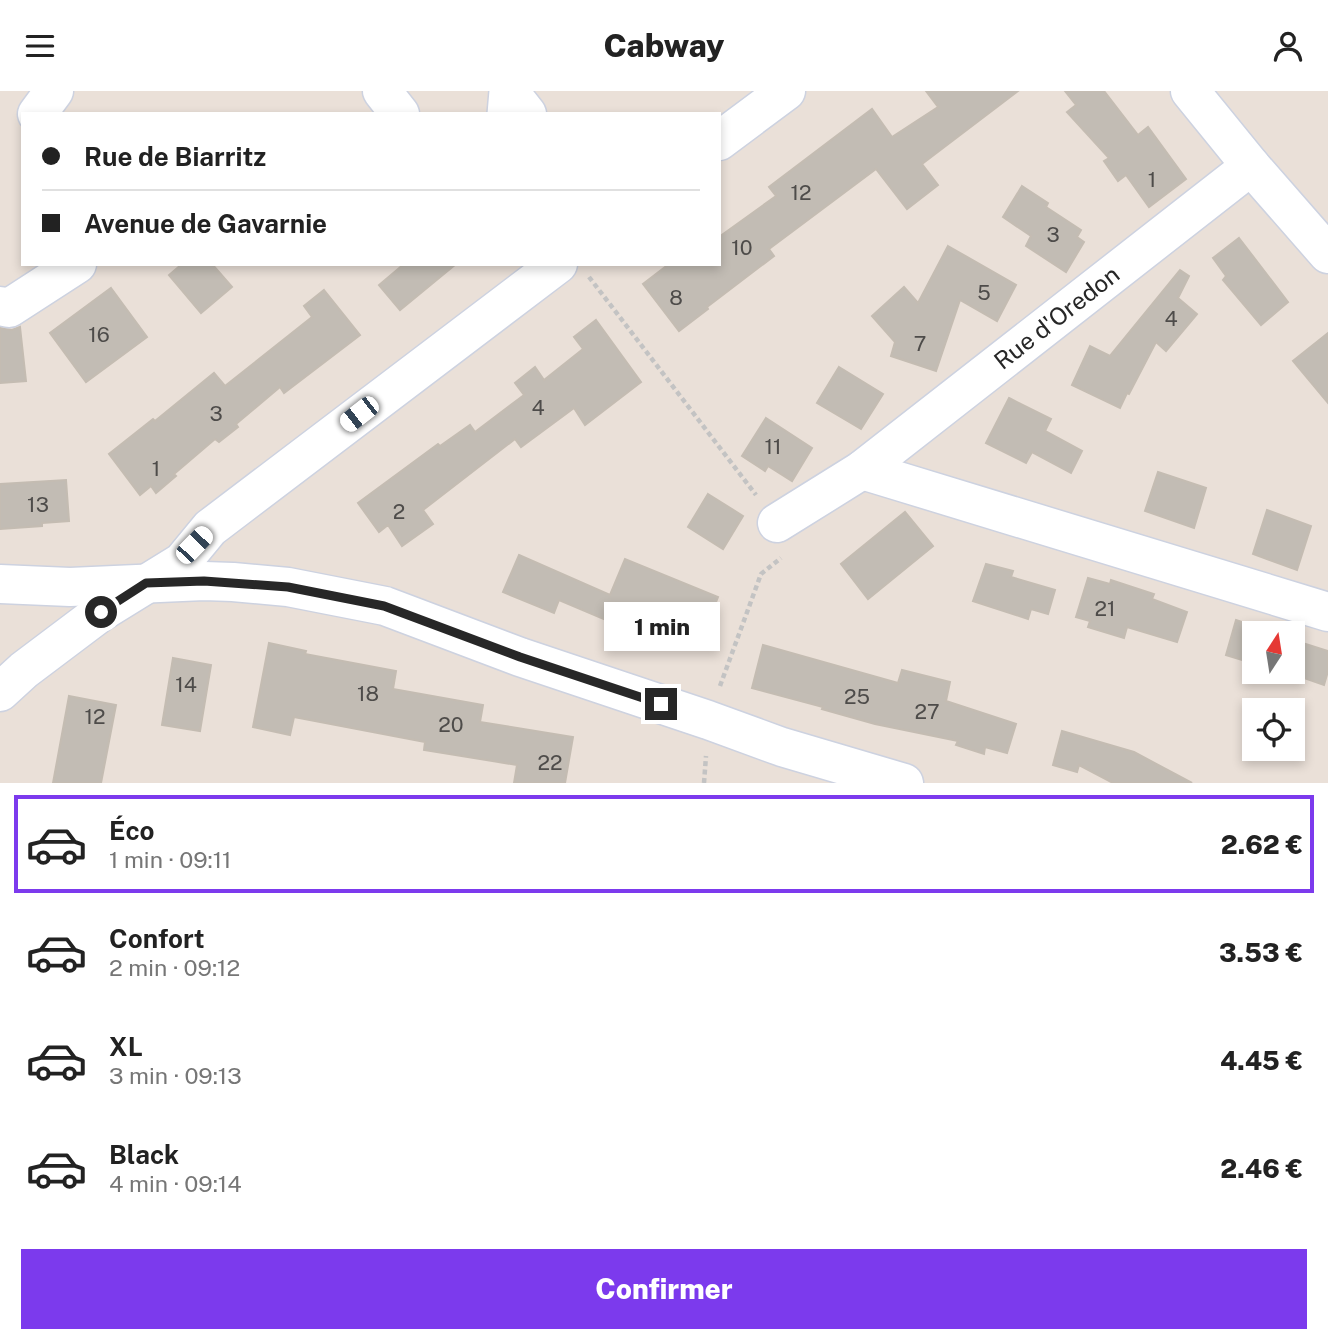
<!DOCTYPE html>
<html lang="fr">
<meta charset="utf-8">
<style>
body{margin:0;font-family:"Public Sans",sans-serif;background:#f6f6f6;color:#222;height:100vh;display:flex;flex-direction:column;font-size:26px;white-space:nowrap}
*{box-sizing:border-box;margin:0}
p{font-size:23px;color:#767676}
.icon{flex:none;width:38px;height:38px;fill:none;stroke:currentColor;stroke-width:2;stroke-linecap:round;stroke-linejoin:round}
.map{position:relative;height:692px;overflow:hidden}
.side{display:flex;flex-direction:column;background:#fff;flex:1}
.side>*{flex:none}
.banner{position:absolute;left:21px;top:21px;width:700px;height:154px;border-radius:0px;box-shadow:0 4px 10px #0003;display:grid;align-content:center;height:154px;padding:0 21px;background:#fff}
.needle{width:46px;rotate:12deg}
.tools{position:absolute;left:1242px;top:530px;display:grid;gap:14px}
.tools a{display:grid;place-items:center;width:63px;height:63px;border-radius:0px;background:#fff;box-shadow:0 4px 10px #0003;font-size:35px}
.end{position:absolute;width:32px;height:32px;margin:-16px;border:9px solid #272727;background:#fff;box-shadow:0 0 0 4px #fff}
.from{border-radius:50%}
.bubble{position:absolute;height:49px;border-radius:0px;background:#fff;box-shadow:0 4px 10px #0003;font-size:23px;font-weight:800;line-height:49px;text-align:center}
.car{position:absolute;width:21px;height:42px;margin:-21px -10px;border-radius:9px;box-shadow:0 0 5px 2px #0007;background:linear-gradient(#fff 24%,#345 0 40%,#fff 0 76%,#345 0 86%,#fff 0)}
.banner b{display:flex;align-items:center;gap:24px;height:66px;font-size:26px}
.banner b+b{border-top:2px solid #e0e0e0}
.banner i{width:18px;height:18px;background:#222}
ul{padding:12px 0 0;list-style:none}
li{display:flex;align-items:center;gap:21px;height:98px;margin:0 14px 10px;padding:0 7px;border:4px solid transparent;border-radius:0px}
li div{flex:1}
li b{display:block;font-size:26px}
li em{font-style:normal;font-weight:800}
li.on{border-color:#7c3aed}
li>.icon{width:63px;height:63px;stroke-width:1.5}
.cta{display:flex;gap:14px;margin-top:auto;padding:14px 21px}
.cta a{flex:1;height:80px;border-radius:0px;background:#7c3aed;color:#fff;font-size:28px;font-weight:800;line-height:80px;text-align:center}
header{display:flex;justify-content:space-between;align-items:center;height:91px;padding:0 21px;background:#fff;font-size:32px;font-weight:800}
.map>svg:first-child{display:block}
.building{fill:#c2bcb4;stroke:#c4bcb2;stroke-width:2}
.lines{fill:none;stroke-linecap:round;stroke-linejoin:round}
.service-casing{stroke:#cdd2e0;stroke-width:22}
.minor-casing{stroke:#cdd2e0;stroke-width:41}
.path{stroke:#c3c3c3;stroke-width:4.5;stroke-dasharray:5 3.5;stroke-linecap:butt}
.service{stroke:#fff;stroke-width:19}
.minor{stroke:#fff;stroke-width:38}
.route{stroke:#272727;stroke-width:9}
.labels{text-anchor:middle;stroke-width:5;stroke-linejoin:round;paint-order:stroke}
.number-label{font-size:21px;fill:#4e4c4a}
.street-label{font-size:24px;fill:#272727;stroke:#fff}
</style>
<header><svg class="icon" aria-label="menu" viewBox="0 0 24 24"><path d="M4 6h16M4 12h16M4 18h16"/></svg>Cabway<svg class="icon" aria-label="person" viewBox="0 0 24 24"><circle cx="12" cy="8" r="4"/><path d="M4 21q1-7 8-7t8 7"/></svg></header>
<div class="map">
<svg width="1328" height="692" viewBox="0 0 1328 692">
<rect width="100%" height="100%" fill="#eae0d8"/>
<g class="building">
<path d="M926,0H1018L922,73L938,94L907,118L876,78L769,158L774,165L707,216L708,218L679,240L643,193L669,173H719V146L776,105L769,96L872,18L892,46L938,16Z"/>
<path d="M1065,0H1104L1138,44L1148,36L1186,88L1149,116L1126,84L1118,90L1104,70L1109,67L1067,21L1076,14Z"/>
<path d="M1022,95L1048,112L1046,116L1081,139L1077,146L1084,151L1066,181L1026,155L1031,145L1003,126Z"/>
<path d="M1239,147L1288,211L1261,234L1223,189L1226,185L1213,167Z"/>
<path d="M948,155L1016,194L997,230L960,209L936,280L891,265L895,251L872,225L904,196L918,212Z"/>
<path d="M182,173H212L232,196L201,222L169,184Z"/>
<path d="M404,173H456L400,219L379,194Z"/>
<path d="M1180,179L1189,185L1178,207L1197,223L1166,260L1156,251L1129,303L1127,302L1120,317L1072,294L1090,255L1110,265Z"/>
<path d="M111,197L147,246L86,291L50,242Z"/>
<path d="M324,199L360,244L284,302L280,296L236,333L238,336L219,351L215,348L174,383L176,385L156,402L151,395L140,404L109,363L153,328L155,330L214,282L225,295L312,226L304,215Z"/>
<path d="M596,229L641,291L585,334L574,317L521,356L515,348L423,419L433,433L402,455L388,434L379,441L358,412L438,353L440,355L470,334L475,341L524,304L515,292L535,276L544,289L583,258L574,246Z"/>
<path d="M20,236L26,290L0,292V237L12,239Z"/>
<path d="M1328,242V312L1293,270Z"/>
<path d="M839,276L883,303L861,338L817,312Z"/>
<path d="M1009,307L1051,328L1045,340L1082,360L1071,382L1032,361L1026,372L986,352Z"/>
<path d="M766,327L812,357L792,390L768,375L765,380L742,365Z"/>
<path d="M1158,381L1206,397L1194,437L1145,420Z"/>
<path d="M66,389L69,430L42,432V435L0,438V393Z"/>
<path d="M708,403L743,425L723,458L688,436Z"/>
<path d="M1267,419L1311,435L1297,479L1253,463Z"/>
<path d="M905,421L933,455L868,508L841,473Z"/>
<path d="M519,464L610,504L625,468L718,506L707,534L652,512L639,543L559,509L554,522L503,501Z"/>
<path d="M986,473L1013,480L1011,486L1055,499L1048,523L1031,518L1028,528L973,510Z"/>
<path d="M1088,487L1110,493L1111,489L1154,503L1152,508L1187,521L1177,551L1127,536L1124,547L1088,536L1090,530L1076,526Z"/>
<path d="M1236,529L1274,542H1255V573L1226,564Z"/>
<path d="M1293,549L1328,560V580L1324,594L1287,581H1293Z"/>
<path d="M269,552L306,560L305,563L396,580L393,598L483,614L480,631L573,646L565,692H514L517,674L424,659L425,651L294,626L290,644L253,636Z"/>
<path d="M763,554L898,592L902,579L950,591L946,610L1016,633L1007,662L985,656L984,663L956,654L958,650L875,633L822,618L823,616L752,597Z"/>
<path d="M173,567L211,574L200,640L162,634Z"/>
<path d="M69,605L116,614L101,692H53Z"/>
<path d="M1062,640L1134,661L1192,692H1113L1079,674L1077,681L1053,674Z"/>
</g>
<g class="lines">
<defs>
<path id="service" d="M497,23L499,0"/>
<g id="minor">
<path d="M382,0L400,23"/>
<path d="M509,0L527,23"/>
<path d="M1190,0L1251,75L1328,163"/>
<path d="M37,23L54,0"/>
<path d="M719,50L786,0"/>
<path d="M0,215L9,217L77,173"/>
<path d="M862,379L1328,521"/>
<path d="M777,432L862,379L1251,75"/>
<path d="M0,493L70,496L204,490L233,491L288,496L385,515L520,566L708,629L782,656L904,692"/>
<path d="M0,601L24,579L101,521L182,471L210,437L558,173"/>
</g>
</defs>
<use href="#service" class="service-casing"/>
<use href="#minor" class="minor-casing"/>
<g class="path">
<path d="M589,186L756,404"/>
<path d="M720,595L761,483L781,467"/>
<path d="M704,692L706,665"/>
</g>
<use href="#service" class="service"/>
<use href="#minor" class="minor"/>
</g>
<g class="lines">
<path class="route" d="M101,521L146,492L204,490L288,496L384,515L520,566L661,613"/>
</g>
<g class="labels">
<g class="number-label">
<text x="1152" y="96">1</text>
<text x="801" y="109">12</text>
<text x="1053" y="151">3</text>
<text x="742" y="164">10</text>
<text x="984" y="209">5</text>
<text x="676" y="214">8</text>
<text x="1171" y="235">4</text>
<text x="99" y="251">16</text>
<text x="920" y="260">7</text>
<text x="538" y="324">4</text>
<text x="216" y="330">3</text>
<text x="773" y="363">11</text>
<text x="156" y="385">1</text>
<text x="38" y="421">13</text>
<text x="399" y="428">2</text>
<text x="1105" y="525">21</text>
<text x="186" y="601">14</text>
<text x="368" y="610">18</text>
<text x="857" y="613">25</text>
<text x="927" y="628">27</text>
<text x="95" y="633">12</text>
<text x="451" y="641">20</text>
<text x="550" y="679">22</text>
</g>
<g class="street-label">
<text transform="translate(1057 227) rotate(-38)" y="8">Rue d'Oredon</text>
</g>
</g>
</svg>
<div class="tools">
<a><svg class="needle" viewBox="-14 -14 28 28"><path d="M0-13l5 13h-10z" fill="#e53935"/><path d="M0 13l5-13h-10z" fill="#767676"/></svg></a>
<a><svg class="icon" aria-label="locate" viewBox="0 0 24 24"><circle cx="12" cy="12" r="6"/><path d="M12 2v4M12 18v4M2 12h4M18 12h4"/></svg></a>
</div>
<i class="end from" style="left:101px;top:521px"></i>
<i class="end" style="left:661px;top:613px"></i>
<div class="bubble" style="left:604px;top:511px;width:116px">1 min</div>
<i class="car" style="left:359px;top:323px;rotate:232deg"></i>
<i class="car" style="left:194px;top:454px;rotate:44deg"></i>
<div class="banner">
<b><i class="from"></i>Rue de Biarritz</b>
<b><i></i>Avenue de Gavarnie</b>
</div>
</div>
<section class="side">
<ul>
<li class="on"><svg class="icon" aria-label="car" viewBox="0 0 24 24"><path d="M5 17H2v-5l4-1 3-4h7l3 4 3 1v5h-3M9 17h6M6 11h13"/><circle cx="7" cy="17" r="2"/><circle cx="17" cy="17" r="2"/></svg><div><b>Éco</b><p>1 min · 09:11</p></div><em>2.62 €</em></li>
<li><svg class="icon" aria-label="car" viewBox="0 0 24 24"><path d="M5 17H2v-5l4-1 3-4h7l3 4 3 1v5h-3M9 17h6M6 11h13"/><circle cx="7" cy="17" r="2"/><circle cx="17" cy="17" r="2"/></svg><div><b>Confort</b><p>2 min · 09:12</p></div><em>3.53 €</em></li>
<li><svg class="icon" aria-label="car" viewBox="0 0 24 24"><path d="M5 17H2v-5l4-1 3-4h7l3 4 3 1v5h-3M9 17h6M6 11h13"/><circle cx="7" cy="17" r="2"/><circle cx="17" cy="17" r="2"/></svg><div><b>XL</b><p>3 min · 09:13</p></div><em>4.45 €</em></li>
<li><svg class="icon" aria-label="car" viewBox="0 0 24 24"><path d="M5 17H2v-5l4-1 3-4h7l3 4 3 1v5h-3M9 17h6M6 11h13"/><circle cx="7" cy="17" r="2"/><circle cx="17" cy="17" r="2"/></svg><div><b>Black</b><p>4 min · 09:14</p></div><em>2.46 €</em></li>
</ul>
<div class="cta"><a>Confirmer</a></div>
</section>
